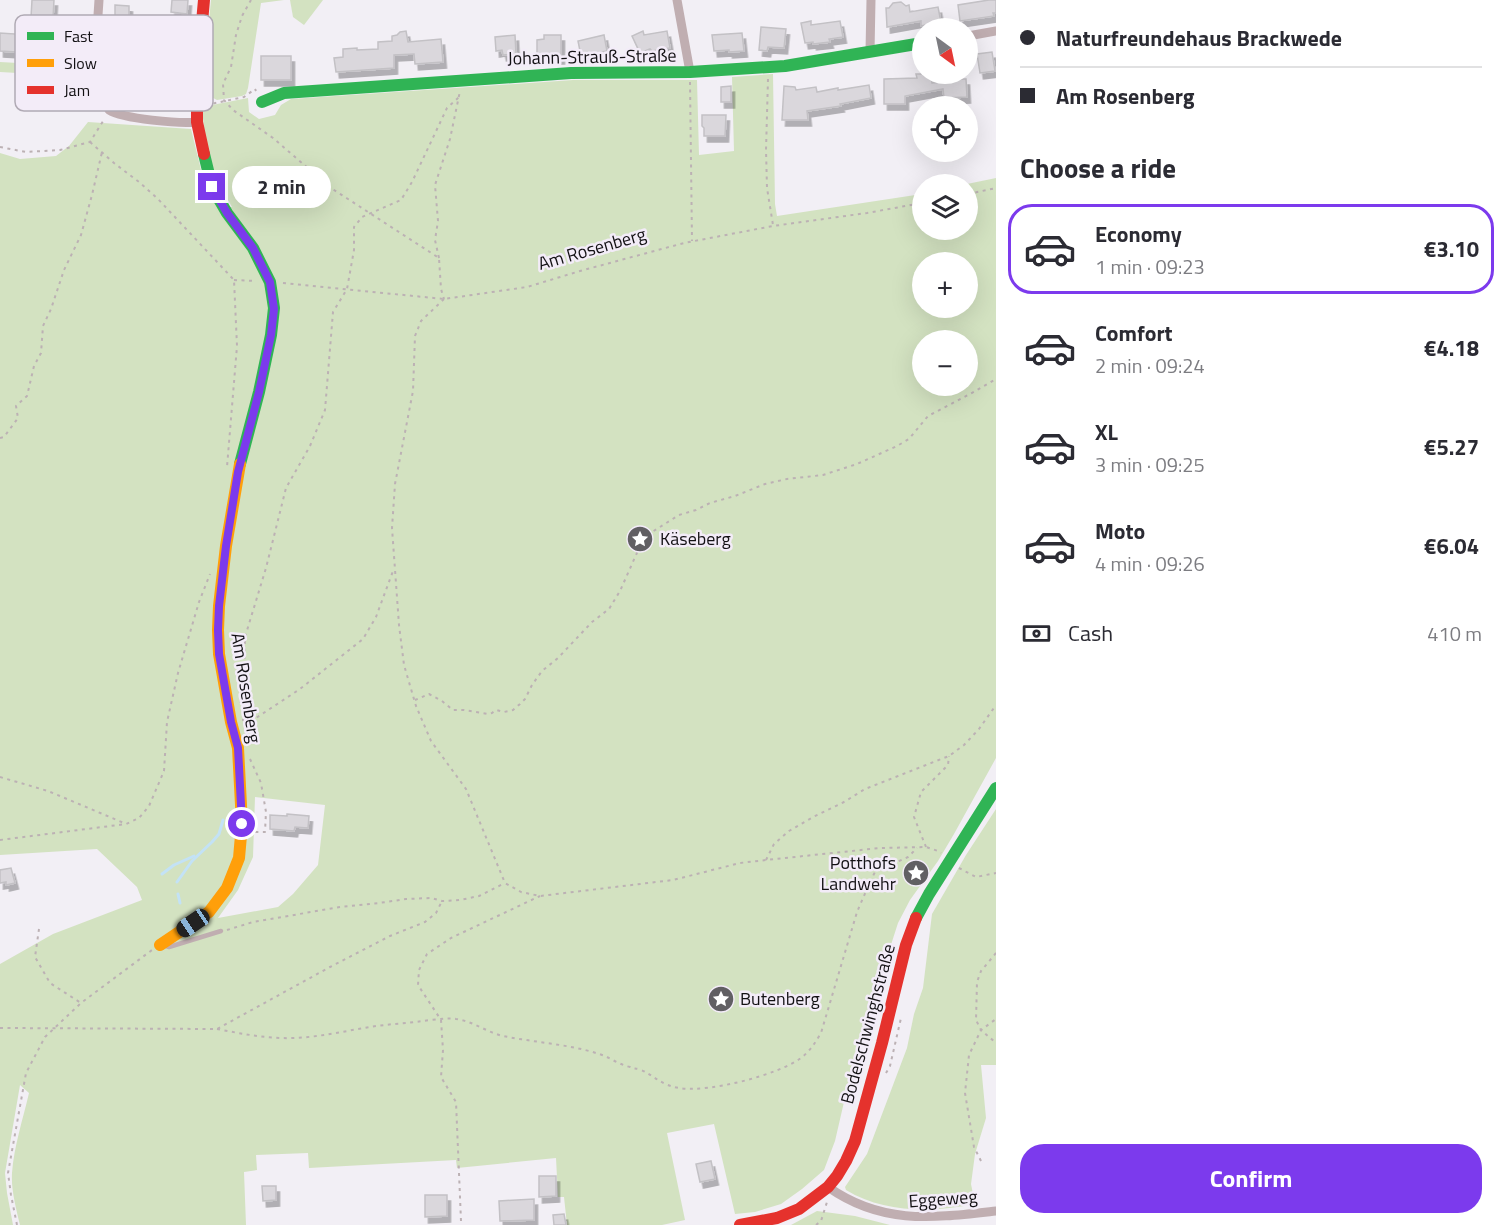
<!DOCTYPE html>
<meta charset="utf-8">
<style>
body{margin:0;font-family:"Titillium Web",sans-serif;background:#f7f7f7;color:#2b2b33;height:100vh;display:flex;flex-direction:column;font-size:22px;white-space:nowrap}
*{box-sizing:border-box;margin:0}
p{font-size:20px;color:#7c7c81}
.icon{flex:none;width:33px;height:33px;fill:none;stroke:currentColor;stroke-width:2;stroke-linecap:round;stroke-linejoin:round}
.map{position:relative;flex:1;overflow:hidden}
.details{display:flex;flex-direction:column;background:#fff;width:510px}
.details>*{flex:none}
.banner{display:grid;align-content:center;height:132px;padding:0 24px;background:#fff}
.needle{width:39px;rotate:147deg}
.fabs{position:absolute;left:912px;top:18px;display:grid;gap:12px}
.fabs a{display:grid;place-items:center;width:66px;height:66px;border-radius:50%;background:#fff;box-shadow:0 6px 24px #0002;font-size:30px}
.end{position:absolute;width:27px;height:27px;margin:-14px;border:8px solid #7c3aed;background:#fff;box-shadow:0 0 0 3px #fff}
.from{border-radius:50%}
.bubble{position:absolute;height:42px;border-radius:21px;background:#fff;box-shadow:0 6px 24px #0002;font-size:20px;font-weight:700;line-height:42px;text-align:center}
.car{position:absolute;width:18px;height:36px;margin:-18px -9px;border-radius:8px;box-shadow:0 0 4px 2px #0007;background:linear-gradient(#222 24%,#8ab4d8 0 40%,#222 0 76%,#8ab4d8 0 86%,#222 0)}
.banner b{display:flex;align-items:center;gap:21px;height:57px;font-size:22px}
.banner b+b{border-top:2px solid #e1e1e2}
.banner i{width:15px;height:15px;background:#2b2b33}
ul{padding:0;list-style:none}
li{display:flex;align-items:center;gap:18px;height:90px;margin:0 12px 9px;padding:0 12px;border:3px solid transparent;border-radius:24px}
li div{flex:1}
li b{display:block;font-size:22px}
li em{font-style:normal;font-weight:700}
li.on{border-color:#7c3aed}
li>.icon{width:54px;height:54px;stroke-width:1.5}
h2{padding:0 24px;font-size:27px;line-height:72px}
.pay{display:flex;align-items:center;gap:15px;height:66px;padding:0 24px;font-size:22px}
.pay p{margin-inline-start:auto}
.action{display:flex;gap:12px;margin-top:auto;padding:12px 24px}
.action a{flex:1;height:69px;border-radius:24px;background:#7c3aed;color:#fff;font-size:24px;font-weight:700;line-height:69px;text-align:center}
main{display:flex;flex:1;min-height:0}
.map>svg:first-child{display:block}
.green{fill:#d3e2c1;fill-rule:evenodd}
.lines{fill:none;stroke-linecap:round;stroke-linejoin:round}
.stream{stroke:#c3e2f6;stroke-width:3}
.building{fill:#dad7dc;stroke:#c3c1c5;stroke-width:1.5;filter:url(#shadow)}
.path{stroke:#bcb1b4;stroke-width:2;stroke-dasharray:3 4.5;stroke-linecap:butt}
.lane{stroke:#c0aeb1;stroke-width:4.5}
.street{stroke:#c0aeb1;stroke-width:9}
.fast{stroke:#30b455;stroke-width:12}
.slow{stroke:#ff9f0a;stroke-width:12}
.jam{stroke:#e5322d;stroke-width:12}
.route{stroke:#7c3aed;stroke-width:8}
.labels{text-anchor:middle;stroke-width:5;stroke-linejoin:round;paint-order:stroke}
.street-label{font-size:18px;fill:#131114;stroke:#f3ecf8}
.poi-label{font-size:18px;fill:#131114;stroke:#f3ecf8;text-anchor:start}
.key{fill:#f3ecf8;stroke:#b0aab4;stroke-width:1.5}
.key-label{font-size:16px;fill:#131114}
</style>
<main>
<div class="map">
<svg width="996" height="1225" viewBox="0 0 996 1225">
<defs>
<filter id="shadow"><feDropShadow dx="3.5" dy="6" stdDeviation="0" flood-color="#0004"/></filter>
</defs>
<rect width="100%" height="100%" fill="#f2eff5"/>
<g class="green">
<path d="M211,0H284L261,3L248,88L246,94L242,96L217,100L202,92Z"/>
<path d="M290,0H323L304,25L293,17Z"/>
<path d="M0,62L54,65L53,75L0,72Z"/>
<path d="M773,74L775,204L777,216L922,194V230H968L967,184L996,178V758L954,834L938,861L910,900L898,923L889,951L867,1033L847,1089L835,1141L824,1170L802,1189L781,1204L755,1212L735,1214L714,1124L667,1133L685,1220L662,1225H567L564,1197H558L556,1158L457,1168L456,1160L309,1168L308,1153L256,1155L257,1170L244,1172L246,1225H20C16,1208 11,1190 12,1173C14,1146 23,1119 29,1093L20,1085L5,1173L7,1193L13,1225H0V964L53,934L142,900L137,887L97,849L0,855V153L20,159L56,156L69,146L88,122L191,129L205,186L218,206L232,207C228,199 221,191 217,182C207,159 204,132 202,107L248,98L249,112L259,119L275,115L281,105L291,99L573,80H697L699,155L734,151L732,77ZM922,262H968V308H922ZM922,340H968V386H922ZM255,797L325,805L318,865L293,894L278,907L218,918L238,890L253,857Z"/>
<path d="M996,809V1065H981L986,1118L975,1154L971,1184L975,1204C932,1213 884,1213 846,1190L845,1187L867,1154L907,1048L914,1014L923,988L932,914L966,855Z"/>
<path d="M817,1211L855,1216L890,1225H791Z"/>
</g>
<g class="lines">
<g class="stream">
<path d="M162,874L174,865L194,856"/>
<path d="M177,882L192,861L212,842L219,834L223,820"/>
<path d="M178,894L180,903"/>
</g>
</g>
<g class="building">
<path d="M32,0H54L51,54L0,51V33L30,35Z"/>
<path d="M172,0H188L187,14L171,12Z"/>
<path d="M989,0H996V13H993L994,16L960,21L958,5Z"/>
<path d="M901,2L906,6L909,5L910,12L938,7L941,22L921,26V21L887,27L886,8H889L893,3Z"/>
<path d="M115,5L129,6V20L115,19Z"/>
<path d="M811,21V25L840,21L843,37L829,39L830,42L813,44V42L805,43L801,23Z"/>
<path d="M761,27L786,29L784,48L768,47L767,51L759,50Z"/>
<path d="M406,31L408,42L441,39L443,62L415,64L414,54L394,55V68L336,72L334,58L343,57V49L357,48V50L378,49V42L392,41V36L397,35L400,32Z"/>
<path d="M643,31L644,35L667,31L670,48L652,51L650,49L640,53L632,36Z"/>
<path d="M742,33L744,51L729,52V50L714,51L712,35Z"/>
<path d="M515,35L516,54L503,55L502,50L496,51L495,37Z"/>
<path d="M544,35H561V58H537V40L544,39Z"/>
<path d="M604,35L607,51L581,56L578,41Z"/>
<path d="M992,52L995,71L980,73L977,54Z"/>
<rect x="261" y="56" width="30" height="24"/>
<path d="M916,74H931L932,83L954,81V79H966L967,97L944,98L943,89L905,96V104H884V79L917,78Z"/>
<path d="M869,85L871,98L840,104L841,106L807,111L808,120H782L784,86L795,87L796,90L816,87L817,92L838,88V90Z"/>
<path d="M731,86V102H721V87Z"/>
<path d="M702,115H726L725,136H704V128L702,126Z"/>
<path d="M287,814L309,816L308,828L295,827L294,831L270,829V815L287,816Z"/>
<path d="M11,868L15,883L6,885V882L0,883V870Z"/>
<path d="M711,1161L715,1179L700,1182L696,1164Z"/>
<path d="M539,1176H556V1196L539,1197Z"/>
<path d="M262,1186H276V1200L263,1201Z"/>
<path d="M425,1195H447V1216L425,1217Z"/>
<path d="M534,1199V1220L500,1221L499,1201Z"/>
<path d="M564,1214L566,1225H554L553,1215Z"/>
</g>
<g class="lines">
<g class="path">
<path d="M251,0L242,16L236,35L231,67L223,84L224,100L233,110L273,138L331,188L439,258L441,289L444,299"/>
<path d="M768,79L766,150L767,188L773,225"/>
<path d="M690,82L692,241"/>
<path d="M206,105L244,97L255,89L256,91"/>
<path d="M90,142L114,163L139,182L158,199L234,280L237,346L227,467"/>
<path d="M0,147L26,152L60,150L90,142L105,118"/>
<path d="M968,194L996,188"/>
<path d="M439,258L435,240L438,221L435,185L450,139L460,91"/>
<path d="M234,280L256,281"/>
<path d="M283,283L444,299L527,287L580,271L684,243L773,226L867,213L922,203"/>
<path d="M444,299L421,321L415,336L413,391L395,484L392,528L399,625L404,665L416,706L431,741L466,789L505,883L521,892L540,896L673,880L740,863L766,860L880,848L926,847L938,851L941,853"/>
<path d="M0,438L4,437L18,418L16,406L27,396L34,366L41,353L43,326L51,309L64,270L81,235L92,195L102,152"/>
<path d="M415,700L429,694L442,701L453,710H464L488,714L492,713L496,710L504,712L513,710L520,704L525,699L532,685L542,671L558,658L592,622L609,609L620,591L640,546L652,532L679,515L696,510L710,503L735,496L765,484L787,479L823,475L857,464L897,446L909,439L928,416L970,394L996,379"/>
<path d="M240,703L243,699L245,637L266,568L286,488L310,446L325,410L333,312L347,289L354,250V227L362,217L401,200L412,182L447,108L459,97"/>
<path d="M242,720L256,718L300,689L363,639L376,617L393,571"/>
<path d="M250,759L261,783L266,812L265,832H253"/>
<path d="M0,777L48,791L124,823"/>
<path d="M0,840L126,824L139,818L149,806L164,771L167,722L178,673L199,602L210,574"/>
<path d="M926,847L914,817L921,792L948,765L949,756"/>
<path d="M766,860L774,844L789,831L813,817L844,802L865,789L949,756L964,745L979,729L996,705"/>
<path d="M959,868L976,877L996,873"/>
<path d="M39,929L35,957L50,983L81,1003"/>
<path d="M227,930L253,922L340,907L379,903L406,899L431,898L442,901L460,900L479,896L505,883"/>
<path d="M996,953L981,971L977,982L976,1020L981,1030L996,1043"/>
<path d="M0,1028L217,1029L330,967L390,936L425,922L436,913L442,901"/>
<path d="M217,1029C243,1034 268,1039 294,1038C320,1037 345,1031 370,1027C382,1025 394,1024 406,1023C419,1022 445,1017 456,1019C473,1021 486,1032 503,1036C537,1043 572,1044 605,1056C613,1060 621,1065 630,1067C635,1069 633,1068 639,1069C654,1075 660,1085 679,1088C708,1093 778,1075 801,1058C810,1051 815,1043 821,1033L857,912L870,882L875,872L908,857L917,848"/>
<path d="M886,1073L890,1066L901,1018"/>
<path d="M981,1161L974,1147L965,1093L969,1055L981,1030L996,1019"/>
<path d="M461,1221L456,1102L441,1077L443,1050L441,1020L418,985L419,970L427,954L451,938L540,896"/>
<path d="M17,1225L11,1195L8,1173L26,1073L45,1037L81,1003L152,950"/>
<path d="M816,1225L821,1221L827,1202"/>
</g>
<path class="lane" d="M163,945L169,947L221,931"/>
<g class="street">
<path d="M99,0C97,34 91,80 109,110C123,119 181,124 197,122"/>
<path d="M677,0L690,72"/>
<path d="M968,36L996,31"/>
<path d="M870,52L871,0"/>
<path d="M828,1187C882,1225 932,1218 996,1211"/>
</g>
<g class="fast">
<path d="M262,102L284,93L571,73L690,72L785,66L922,43"/>
<path d="M204,154L212,187L227,213L253,248L270,282L274,308L271,335L259,392L240,464"/>
<path d="M916,918L929,894L996,788"/>
</g>
<path class="slow" d="M160,945L209,912L227,888L239,858L242,824L238,748L231,722L219,654L218,630L219,606L226,546L240,464"/>
<g class="jam">
<path d="M204,154L197,122V78L204,0"/>
<path d="M740,1225L777,1218L799,1209L828,1187L837,1176L846,1161L855,1141L882,1043L906,945L916,918"/>
</g>
</g>
<g class="lines">
<path class="route" d="M212,187L227,213L253,248L270,282L274,309L271,335L259,392L238,472L226,546L219,606L218,630L219,654L231,722L238,748L242,824"/>
</g>
<defs>
<symbol id="sight-disc" viewBox="-11 -11 22 22"><circle r="9.5" fill="#615f63" stroke="#f3ecf8"/><path d="M0-6L1.8-2.2L6-1.7L2.9 1.2L3.7 5.4L0 3.3L-3.7 5.4L-2.9 1.2L-6-1.7L-1.8-2.2Z" fill="#fff"/></symbol>
</defs>
<g fill-rule="evenodd">
<use href="#sight-disc" x="625" y="524" width="30" height="30"/>
<use href="#sight-disc" x="901" y="858" width="30" height="30"/>
<use href="#sight-disc" x="706" y="984" width="30" height="30"/>
</g>
<g class="labels">
<g class="street-label">
<text transform="translate(592 57) rotate(-1)" y="6">Johann-Strauß-Straße</text>
<text transform="translate(592 249) rotate(-16)" y="6">Am Rosenberg</text>
<text transform="translate(246 688) rotate(81)" y="6">Am Rosenberg</text>
<text transform="translate(868 1024) rotate(-75)" y="6">Bodelschwinghstraße</text>
<text transform="translate(943 1199) rotate(-4)" y="6">Eggeweg</text>
</g>
<g class="poi-label">
<text x="660" y="545">Käseberg</text>
<text x="896" y="869" text-anchor="end">Potthofs<tspan x="896" dy="21">Landwehr</tspan></text>
<text x="740" y="1005">Butenberg</text>
</g>
</g>
<rect x="15" y="15" width="198" height="96" rx="9" class="key"/>
<rect x="27" y="32" width="27" height="8" fill="#30b455"/>
<rect x="27" y="59" width="27" height="8" fill="#ff9f0a"/>
<rect x="27" y="86" width="27" height="8" fill="#e5322d"/>
<g class="key-label">
<text x="64" y="42">Fast</text>
<text x="64" y="69">Slow</text>
<text x="64" y="96">Jam</text>
</g>
</svg>
<div class="fabs">
<a><svg class="needle" viewBox="-14 -14 28 28"><path d="M0-13l5 13h-10z" fill="#e53935"/><path d="M0 13l5-13h-10z" fill="#7c7c81"/></svg></a>
<a><svg class="icon" aria-label="locate" viewBox="0 0 24 24"><circle cx="12" cy="12" r="6"/><path d="M12 2v4M12 18v4M2 12h4M18 12h4"/></svg></a>
<a><svg class="icon" aria-label="layers" viewBox="0 0 24 24"><path d="M12 4l9 5-9 5-9-5zM3 14l9 5 9-5"/></svg></a>
<a>+</a>
<a>−</a>
</div>
<i class="end from" style="left:242px;top:824px"></i>
<i class="end" style="left:212px;top:187px"></i>
<div class="bubble" style="left:232px;top:166px;width:99px">2 min</div>
<i class="car" style="left:193px;top:923px;rotate:236deg"></i>
</div>
<section class="details">
<div class="banner">
<b><i class="from"></i>Naturfreundehaus Brackwede</b>
<b><i></i>Am Rosenberg</b>
</div>
<h2>Choose a ride</h2>
<ul>
<li class="on"><svg class="icon" aria-label="car" viewBox="0 0 24 24"><path d="M5 17H2v-5l4-1 3-4h7l3 4 3 1v5h-3M9 17h6M6 11h13"/><circle cx="7" cy="17" r="2"/><circle cx="17" cy="17" r="2"/></svg><div><b>Economy</b><p>1 min · 09:23</p></div><em>€3.10</em></li>
<li><svg class="icon" aria-label="car" viewBox="0 0 24 24"><path d="M5 17H2v-5l4-1 3-4h7l3 4 3 1v5h-3M9 17h6M6 11h13"/><circle cx="7" cy="17" r="2"/><circle cx="17" cy="17" r="2"/></svg><div><b>Comfort</b><p>2 min · 09:24</p></div><em>€4.18</em></li>
<li><svg class="icon" aria-label="car" viewBox="0 0 24 24"><path d="M5 17H2v-5l4-1 3-4h7l3 4 3 1v5h-3M9 17h6M6 11h13"/><circle cx="7" cy="17" r="2"/><circle cx="17" cy="17" r="2"/></svg><div><b>XL</b><p>3 min · 09:25</p></div><em>€5.27</em></li>
<li><svg class="icon" aria-label="car" viewBox="0 0 24 24"><path d="M5 17H2v-5l4-1 3-4h7l3 4 3 1v5h-3M9 17h6M6 11h13"/><circle cx="7" cy="17" r="2"/><circle cx="17" cy="17" r="2"/></svg><div><b>Moto</b><p>4 min · 09:26</p></div><em>€6.04</em></li>
</ul>
<div class="pay"><svg class="icon" aria-label="cash" viewBox="0 0 24 24"><path d="M3 7h18v10H3z"/><circle cx="12" cy="12" r="2"/></svg>Cash<p>410 m</p></div>
<div class="action"><a>Confirm</a></div>
</section>
</main>
